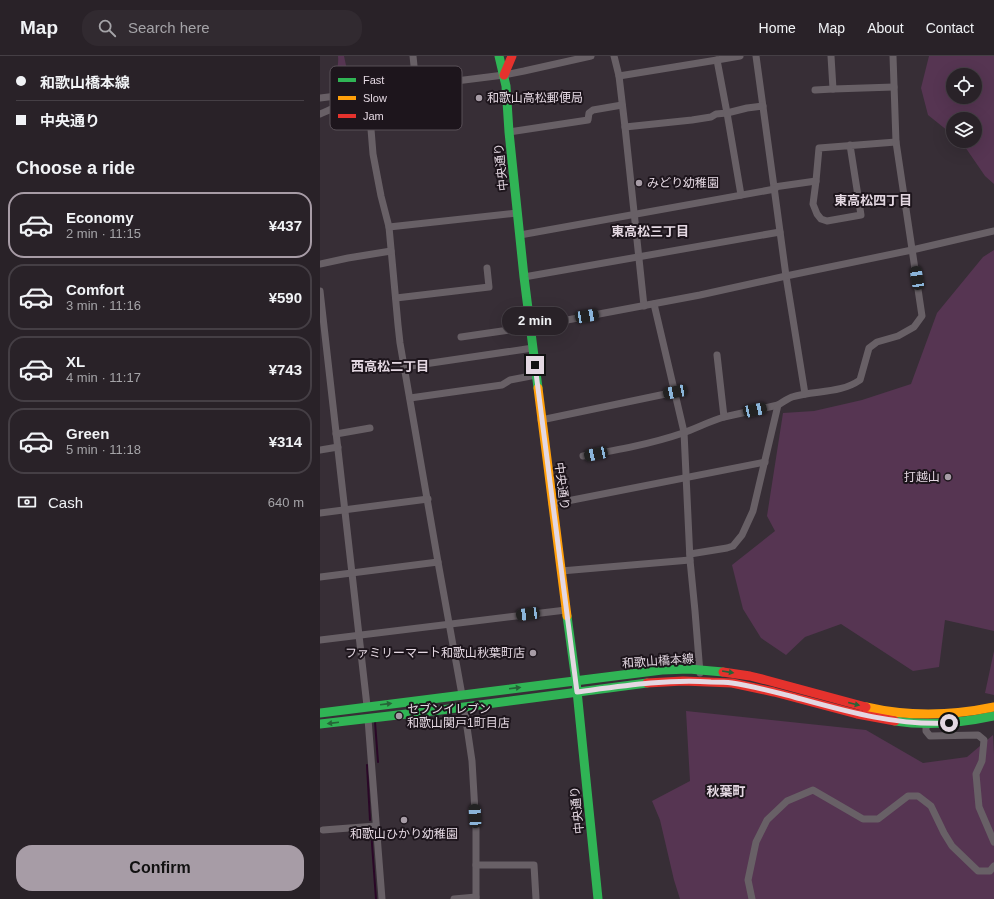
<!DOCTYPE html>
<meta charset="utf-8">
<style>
body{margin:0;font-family:Arial,"Noto Sans JP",sans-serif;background:#312a30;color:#f1f3f6;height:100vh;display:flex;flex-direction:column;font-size:15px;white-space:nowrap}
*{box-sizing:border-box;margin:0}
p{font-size:13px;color:#a5a4a8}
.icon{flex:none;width:22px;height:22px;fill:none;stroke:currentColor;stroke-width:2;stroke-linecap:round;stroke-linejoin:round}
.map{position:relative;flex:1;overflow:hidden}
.details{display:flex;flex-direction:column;background:#292228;width:320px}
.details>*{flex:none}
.banner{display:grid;align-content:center;height:88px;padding:0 16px;background:#292228}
.buttons{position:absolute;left:626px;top:12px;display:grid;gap:8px}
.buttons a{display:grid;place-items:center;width:36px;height:36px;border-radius:50%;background:#292228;box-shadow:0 4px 16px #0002,0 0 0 1px #453f45;font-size:20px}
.end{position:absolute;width:18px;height:18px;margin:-9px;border:5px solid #e4d8e2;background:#111;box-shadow:0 0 0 2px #111}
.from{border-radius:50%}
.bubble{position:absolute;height:28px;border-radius:14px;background:#292228;box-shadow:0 4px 16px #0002,0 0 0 1px #453f45;font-size:13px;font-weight:600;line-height:28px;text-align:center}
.car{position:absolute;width:12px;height:24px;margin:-12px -6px;border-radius:5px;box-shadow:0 0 3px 1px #0007;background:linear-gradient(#222 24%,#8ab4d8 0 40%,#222 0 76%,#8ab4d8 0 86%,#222 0)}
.banner b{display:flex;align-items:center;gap:14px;height:38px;font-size:15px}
.banner b+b{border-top:1px solid #453f45}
.banner i{width:10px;height:10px;background:#f1f3f6}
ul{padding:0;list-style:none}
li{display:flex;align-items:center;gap:12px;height:66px;margin:0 8px 6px;padding:0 8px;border:2px solid #453f45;border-radius:16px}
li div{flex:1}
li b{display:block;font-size:15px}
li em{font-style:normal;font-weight:600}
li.current{border-color:#a79ca6}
li>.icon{width:36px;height:36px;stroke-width:1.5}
h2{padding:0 16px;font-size:18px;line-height:48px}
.pay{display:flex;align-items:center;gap:10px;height:44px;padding:0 16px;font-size:15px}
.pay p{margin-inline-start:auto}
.primary-button{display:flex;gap:8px;margin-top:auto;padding:8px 16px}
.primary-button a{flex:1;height:46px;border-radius:16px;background:#a79ca6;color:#111;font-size:16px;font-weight:600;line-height:46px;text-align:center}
header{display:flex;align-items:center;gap:24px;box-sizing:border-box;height:56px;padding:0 20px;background:#292228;border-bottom:1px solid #453f45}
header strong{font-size:19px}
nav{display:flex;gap:22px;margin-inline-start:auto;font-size:14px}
.search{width:280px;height:36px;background:#312a30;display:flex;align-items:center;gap:10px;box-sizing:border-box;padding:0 14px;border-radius:16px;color:#a5a4a8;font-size:15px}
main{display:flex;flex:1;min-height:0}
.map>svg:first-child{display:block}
.green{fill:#563552;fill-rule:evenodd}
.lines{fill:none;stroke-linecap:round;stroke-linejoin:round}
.stream{stroke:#2a0727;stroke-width:2}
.street{stroke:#686066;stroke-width:7}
.fast{stroke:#30b455;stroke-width:9}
.slow{stroke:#ff9f0a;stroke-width:9}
.jam{stroke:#e5322d;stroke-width:9}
.oneway{fill:#266438}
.route{stroke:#e4d8e2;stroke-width:5}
.poi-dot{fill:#a79ca6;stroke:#1d151c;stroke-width:1.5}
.labels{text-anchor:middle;stroke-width:4;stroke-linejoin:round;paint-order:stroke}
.poi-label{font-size:12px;fill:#e4d8e2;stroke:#1d151c;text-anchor:start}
.street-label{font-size:12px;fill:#e4d8e2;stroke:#1d151c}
.neighbourhood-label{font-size:13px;font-weight:bold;fill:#e4d8e2;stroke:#1d151c}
.key{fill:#1d151c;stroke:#595057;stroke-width:1}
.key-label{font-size:11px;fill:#e4d8e2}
</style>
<header>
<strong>Map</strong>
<div class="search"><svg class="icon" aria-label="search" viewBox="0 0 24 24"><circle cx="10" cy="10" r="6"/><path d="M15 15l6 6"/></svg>Search here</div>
<nav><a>Home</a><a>Map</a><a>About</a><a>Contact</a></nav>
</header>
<main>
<section class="details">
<div class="banner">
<b><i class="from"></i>和歌山橋本線</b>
<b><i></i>中央通り</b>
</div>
<h2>Choose a ride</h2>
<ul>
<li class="current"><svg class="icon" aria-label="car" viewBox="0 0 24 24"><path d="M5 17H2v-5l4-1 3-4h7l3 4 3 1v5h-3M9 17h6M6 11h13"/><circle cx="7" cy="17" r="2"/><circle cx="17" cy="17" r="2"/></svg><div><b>Economy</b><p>2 min · 11:15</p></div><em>¥437</em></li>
<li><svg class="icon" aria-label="car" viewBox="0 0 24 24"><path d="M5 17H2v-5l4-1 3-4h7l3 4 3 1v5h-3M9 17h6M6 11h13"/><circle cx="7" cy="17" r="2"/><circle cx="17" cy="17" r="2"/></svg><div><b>Comfort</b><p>3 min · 11:16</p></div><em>¥590</em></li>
<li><svg class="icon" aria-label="car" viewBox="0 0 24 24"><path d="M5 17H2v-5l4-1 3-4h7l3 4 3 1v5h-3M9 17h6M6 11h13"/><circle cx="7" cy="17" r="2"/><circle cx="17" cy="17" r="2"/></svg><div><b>XL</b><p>4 min · 11:17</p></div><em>¥743</em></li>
<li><svg class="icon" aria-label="car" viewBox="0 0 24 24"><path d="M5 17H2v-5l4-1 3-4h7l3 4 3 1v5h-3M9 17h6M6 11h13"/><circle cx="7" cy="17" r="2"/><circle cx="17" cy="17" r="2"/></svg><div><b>Green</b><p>5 min · 11:18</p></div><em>¥314</em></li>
</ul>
<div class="pay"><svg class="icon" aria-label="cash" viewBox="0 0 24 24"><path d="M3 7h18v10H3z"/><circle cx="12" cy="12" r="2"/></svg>Cash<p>640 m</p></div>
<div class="primary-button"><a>Confirm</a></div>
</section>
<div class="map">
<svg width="674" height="843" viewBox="0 0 674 843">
<rect width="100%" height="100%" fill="#372e36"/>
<g class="green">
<path d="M18,0H24L27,14L32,21L31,25H25L23,27H20L16,24C16,16 19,8 18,0Z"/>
<path d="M609,0H674V128L665,120L641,85H655V63H633V79L608,59L601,32ZM633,19H655V41H633Z"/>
<path d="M674,194V575L625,564L619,611L593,615L521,568L485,581L466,599L441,582L423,553L412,509L455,475L447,460L463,357L494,355L542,344L591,328L617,257L663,201Z"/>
<path d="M674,595V639L665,637Z"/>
<path d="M366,655L546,674L603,707L647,701L673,679L674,698V843H360L354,824L340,764L332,745L370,725Z"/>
</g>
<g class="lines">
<g class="stream">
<path d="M55,666L58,706"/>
<path d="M47,709L50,764"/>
<path d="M51,774L56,843"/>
</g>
<g class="street">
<path d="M93,0L96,29"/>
<path d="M294,0L299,20L305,71L324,250"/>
<path d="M436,0L454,131L466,220L485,338"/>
<path d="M511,0L513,33L574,31"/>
<path d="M299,20L397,4"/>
<path d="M495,34L513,33"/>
<path d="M48,36L53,98L61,140L69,171L78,269L80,287L118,506L142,639"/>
<path d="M0,42L184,19L204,15L271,0"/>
<path d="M0,58C9,54 26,48 30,38"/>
<path d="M305,71L372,64L391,61L396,58L407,57L397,4L420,0"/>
<path d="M189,76L268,64L269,57L273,54L302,49"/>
<path d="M530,89L541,159L507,165L501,163L497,158L493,148L496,125L499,92L576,86"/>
<path d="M454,131L496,125"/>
<path d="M421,139L407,57L427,52L443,50"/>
<path d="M69,171L197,157"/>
<path d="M200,179L455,133"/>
<path d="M0,208L28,202L71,195"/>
<path d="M204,221L460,176"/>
<path d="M0,235L47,650"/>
<path d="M76,242L169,231L167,212"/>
<path d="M334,248L364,376L370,504L375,555L380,617"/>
<path d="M141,281L210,271L380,239L466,220L592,194L674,175"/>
<path d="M397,299L404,361L458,349"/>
<path d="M84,311L213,292"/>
<path d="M90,342L182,329L190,324L216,319"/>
<path d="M221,364L355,336"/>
<path d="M16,378L50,372"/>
<path d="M0,394L18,391"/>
<path d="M263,400C297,394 331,388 363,377C377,372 390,365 404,361"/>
<path d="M232,448L445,406"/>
<path d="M0,457L108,443"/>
<path d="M370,498L407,492L413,490L422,479L433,455L458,349C463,346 467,343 472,341C495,334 520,338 540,324L549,292L557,286L578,280L594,271L602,260L576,86L573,0"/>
<path d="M241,515L370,504"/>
<path d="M0,521L118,506"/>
<path d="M0,584L246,554"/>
<path d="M144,651L152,705L156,773V843"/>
<path d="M48,663L62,843"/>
<path d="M606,667V675L610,680L658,679L664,684L662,705L656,718L659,751L674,786"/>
<path d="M3,774L56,770"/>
<path d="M156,809H214L216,843"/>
<path d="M134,843L156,841"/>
<path d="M432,843L428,824L436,786L447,764L467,745L493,734L543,763H558L588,740H598L611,750L624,777L632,790L658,815H670L674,810"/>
</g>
<g class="fast">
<path d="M179,0L186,30L189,76L204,221L218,332"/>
<path d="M247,560L256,625L278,843"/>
<path d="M0,657L342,614L369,613L403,616"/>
<path d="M575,665C608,670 642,667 674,660"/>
<path d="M0,668L121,654L327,627"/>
</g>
<g class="slow">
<path d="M218,332L247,560"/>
<path d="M546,651C589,661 631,660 674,651"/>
</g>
<g class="jam">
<path d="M184,19L192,0"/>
<path d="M403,616L430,620L446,624L546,651"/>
<path d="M327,627L363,625L412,627L454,636L537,658L575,665"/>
</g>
</g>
<defs><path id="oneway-solid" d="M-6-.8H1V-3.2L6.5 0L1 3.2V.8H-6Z"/></defs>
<g class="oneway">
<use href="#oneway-solid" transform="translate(408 616) rotate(9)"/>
<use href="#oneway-solid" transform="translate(195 632) rotate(-7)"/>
<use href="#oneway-solid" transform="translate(66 648) rotate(-7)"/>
<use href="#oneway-solid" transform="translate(534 648) rotate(14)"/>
<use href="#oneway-solid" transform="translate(13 667) rotate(173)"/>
</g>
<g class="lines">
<path class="route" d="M215,309L257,636C302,630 346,623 391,626C398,626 405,626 412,627C433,630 454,636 474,641C525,655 576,670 629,667"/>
</g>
<g class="poi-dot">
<circle cx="159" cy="42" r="4"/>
<circle cx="319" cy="127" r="4"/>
<circle cx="628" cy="421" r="4"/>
<circle cx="213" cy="597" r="4"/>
<circle cx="79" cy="660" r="4"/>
<circle cx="84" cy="764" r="4"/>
</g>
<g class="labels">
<g class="poi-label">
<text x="167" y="46">和歌山高松郵便局</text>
<text x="327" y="131">みどり幼稚園</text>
<text x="620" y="425" text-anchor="end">打越山</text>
<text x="205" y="601" text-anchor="end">ファミリーマート和歌山秋葉町店</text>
<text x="87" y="657">セブンイレブン<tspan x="87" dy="14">和歌山関戸1町目店</tspan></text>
<text x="84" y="782" text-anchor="middle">和歌山ひかり幼稚園</text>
</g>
<g class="street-label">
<text transform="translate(181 111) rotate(-96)" y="4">中央通り</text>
<text transform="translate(242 430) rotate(83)" y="4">中央通り</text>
<text transform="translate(338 605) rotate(-4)" y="4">和歌山橋本線</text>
<text transform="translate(257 754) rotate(-96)" y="4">中央通り</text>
</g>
<g class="neighbourhood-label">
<text x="553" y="149">東高松四丁目</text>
<text x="330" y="180">東高松三丁目</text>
<text x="70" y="315">西高松二丁目</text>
<text x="406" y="740">秋葉町</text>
</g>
</g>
<rect x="10" y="10" width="132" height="64" rx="6" class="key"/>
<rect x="18" y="22" width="18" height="4" fill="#30b455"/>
<rect x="18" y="40" width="18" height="4" fill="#ff9f0a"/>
<rect x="18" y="58" width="18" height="4" fill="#e5322d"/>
<g class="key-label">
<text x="43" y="28">Fast</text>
<text x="43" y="46">Slow</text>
<text x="43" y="64">Jam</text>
</g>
</svg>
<div class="buttons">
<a><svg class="icon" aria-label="locate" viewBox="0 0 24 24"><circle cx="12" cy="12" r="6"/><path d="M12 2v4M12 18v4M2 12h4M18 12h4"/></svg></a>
<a><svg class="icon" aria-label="layers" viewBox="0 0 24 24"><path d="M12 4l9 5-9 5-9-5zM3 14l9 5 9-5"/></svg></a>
</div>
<i class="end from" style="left:629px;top:667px"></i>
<i class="end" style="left:215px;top:309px"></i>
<div class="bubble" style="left:182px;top:251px;width:66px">2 min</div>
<i class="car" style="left:597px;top:222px;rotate:351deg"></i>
<i class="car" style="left:267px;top:260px;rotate:80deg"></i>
<i class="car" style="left:355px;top:336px;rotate:259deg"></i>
<i class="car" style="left:435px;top:354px;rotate:78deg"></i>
<i class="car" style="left:276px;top:398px;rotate:258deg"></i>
<i class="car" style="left:208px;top:558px;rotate:263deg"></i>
<i class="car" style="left:155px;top:760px;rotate:357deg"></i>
</div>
</main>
